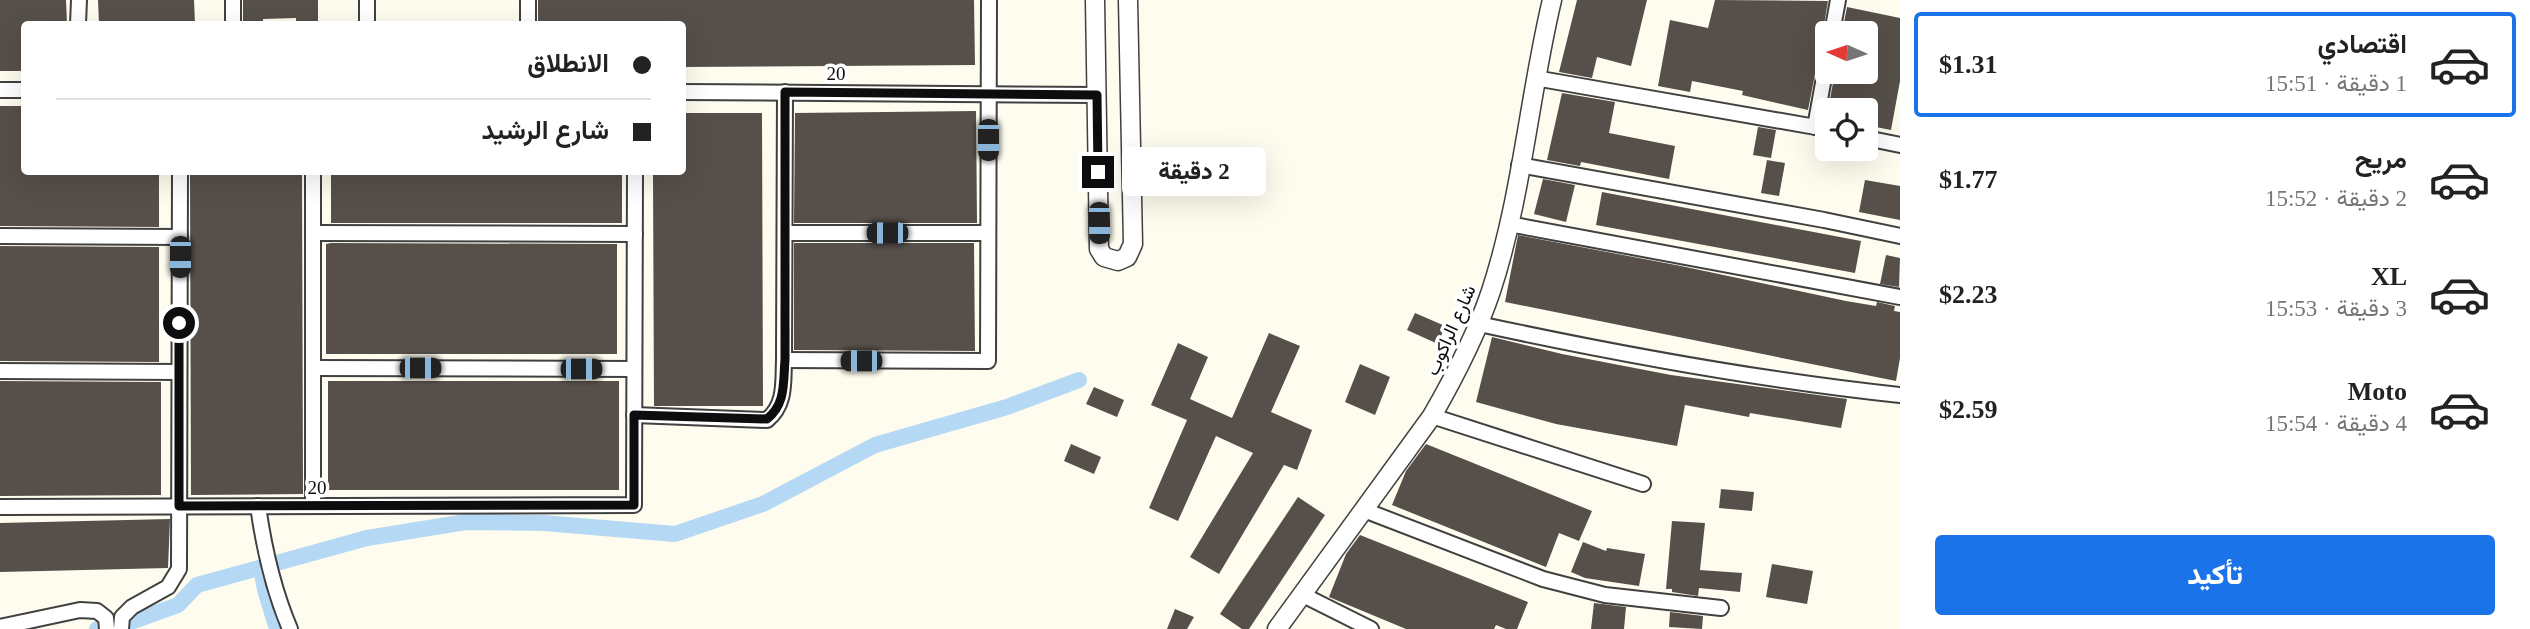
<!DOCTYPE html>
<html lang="ar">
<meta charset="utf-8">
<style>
body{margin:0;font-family:"Times New Roman",Vazirmatn,serif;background:#f2f2f2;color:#222;direction:rtl;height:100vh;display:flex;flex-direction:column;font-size:26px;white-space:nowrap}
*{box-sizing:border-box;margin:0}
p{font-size:23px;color:#767676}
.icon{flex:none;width:38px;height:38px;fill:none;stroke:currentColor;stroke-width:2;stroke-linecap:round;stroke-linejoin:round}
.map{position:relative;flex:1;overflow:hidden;direction:ltr}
.sheet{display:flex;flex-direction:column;background:#fff;width:630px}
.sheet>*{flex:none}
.guide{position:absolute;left:21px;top:21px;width:665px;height:154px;border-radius:7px;box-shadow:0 7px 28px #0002;direction:rtl;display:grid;align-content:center;height:154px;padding:0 35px;background:#fff}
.needle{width:46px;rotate:273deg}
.fabs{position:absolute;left:1815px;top:21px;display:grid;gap:14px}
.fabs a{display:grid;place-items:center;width:63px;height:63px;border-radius:7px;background:#fff;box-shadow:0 7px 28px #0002;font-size:35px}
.end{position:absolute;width:32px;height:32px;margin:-16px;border:9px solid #0d0d0d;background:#fff;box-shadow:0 0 0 4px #fff}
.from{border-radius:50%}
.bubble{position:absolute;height:49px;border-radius:7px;background:#fff;box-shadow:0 7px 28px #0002;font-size:23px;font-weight:800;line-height:49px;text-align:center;direction:rtl}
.car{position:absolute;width:21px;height:42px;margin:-21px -10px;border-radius:9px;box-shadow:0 0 5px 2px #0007;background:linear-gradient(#222 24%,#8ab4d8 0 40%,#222 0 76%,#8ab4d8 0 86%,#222 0)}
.guide b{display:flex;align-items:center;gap:24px;height:66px;font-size:26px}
.guide b+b{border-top:2px solid #e0e0e0}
.guide i{width:18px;height:18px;background:#222}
ul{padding:12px 0 0;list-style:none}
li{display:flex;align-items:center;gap:21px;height:105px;margin:0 14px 10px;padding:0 21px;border:4px solid transparent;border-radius:7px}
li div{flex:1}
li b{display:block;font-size:26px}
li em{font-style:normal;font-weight:800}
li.on{border-color:#1a73e8}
li>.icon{width:63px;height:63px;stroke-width:1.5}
.button{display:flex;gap:14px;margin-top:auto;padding:14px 35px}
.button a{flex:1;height:80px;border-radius:7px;background:#1a73e8;color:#fff;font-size:28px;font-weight:800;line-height:80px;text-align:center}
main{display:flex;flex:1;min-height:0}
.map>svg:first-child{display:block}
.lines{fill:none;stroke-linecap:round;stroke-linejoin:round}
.canal{stroke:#b5d9f4;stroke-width:16}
.building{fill:#564f4a}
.minor-casing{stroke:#404040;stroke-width:18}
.tertiary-casing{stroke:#404040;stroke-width:21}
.minor{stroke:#fff;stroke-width:14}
.tertiary{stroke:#fff;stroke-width:18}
.route{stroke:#0d0d0d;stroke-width:9}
.labels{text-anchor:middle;stroke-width:7;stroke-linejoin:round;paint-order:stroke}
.street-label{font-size:19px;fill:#0d0d0d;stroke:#fff}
</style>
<main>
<section class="sheet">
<ul>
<li class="on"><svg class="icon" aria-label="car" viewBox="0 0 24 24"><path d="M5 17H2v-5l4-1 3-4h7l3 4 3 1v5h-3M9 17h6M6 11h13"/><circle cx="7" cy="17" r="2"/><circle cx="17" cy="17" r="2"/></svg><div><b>اقتصادي</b><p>1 دقيقة · 15:51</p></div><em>$1.31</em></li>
<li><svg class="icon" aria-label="car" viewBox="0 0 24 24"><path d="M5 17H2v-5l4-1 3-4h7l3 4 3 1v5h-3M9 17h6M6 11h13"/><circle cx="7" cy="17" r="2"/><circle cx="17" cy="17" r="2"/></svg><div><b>مريح</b><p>2 دقيقة · 15:52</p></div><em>$1.77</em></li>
<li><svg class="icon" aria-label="car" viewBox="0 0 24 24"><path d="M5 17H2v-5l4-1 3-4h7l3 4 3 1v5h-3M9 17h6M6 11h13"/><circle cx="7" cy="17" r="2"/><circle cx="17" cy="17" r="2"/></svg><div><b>XL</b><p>3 دقيقة · 15:53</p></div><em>$2.23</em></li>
<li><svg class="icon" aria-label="car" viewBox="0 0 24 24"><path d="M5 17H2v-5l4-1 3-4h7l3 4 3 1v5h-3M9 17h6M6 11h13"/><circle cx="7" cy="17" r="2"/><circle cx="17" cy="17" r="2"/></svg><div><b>Moto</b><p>4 دقيقة · 15:54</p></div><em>$2.59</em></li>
</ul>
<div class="button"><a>تأكيد</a></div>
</section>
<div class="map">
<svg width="1900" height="629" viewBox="0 0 1900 629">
<rect width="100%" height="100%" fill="#fefcee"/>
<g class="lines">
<g class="canal">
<path d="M261,568L265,590L277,629"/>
<path d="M97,629L128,623L178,605L197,585L367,538L466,522L544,523L675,534L763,504L875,445L1007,407L1079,380"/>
</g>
</g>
<g class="building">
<path d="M0,0H66L67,24H24V71H0Z"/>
<path d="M98,0H194L195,24H99Z"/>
<path d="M243,0H318V24H296V18L263,19V24H243Z"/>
<path d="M538,0H974L975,65L682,67V24H538Z"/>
<path d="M1577,0H1647L1631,66L1597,57L1592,78L1559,72Z"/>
<path d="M1715,0L1828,1L1823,31L1825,40L1823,53L1818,59L1808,110L1742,95L1743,91L1692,81L1690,92L1658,86L1670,20L1708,28Z"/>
<path d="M1847,7L1900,18V81L1891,130L1866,125V110H1828L1835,72H1866V33H1842Z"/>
<path d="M1562,93L1615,102L1609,133L1675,146L1669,179L1581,162L1580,166L1547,160Z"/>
<path d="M0,106H24V172H159V227L0,226Z"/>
<path d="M976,111L977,223H794L795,113Z"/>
<path d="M682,113H762L763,406H654L653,172H682Z"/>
<path d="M1758,127L1776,130L1771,158L1753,155Z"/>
<path d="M1767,160L1785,163L1779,196L1761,193Z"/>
<path d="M190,172H302L303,494L191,495Z"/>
<rect x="331" y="172" width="291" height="51"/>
<path d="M1543,179L1575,185L1566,222L1534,214Z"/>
<path d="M1865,180L1900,186V220L1859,212Z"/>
<path d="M1602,192L1861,241L1855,273L1596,225Z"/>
<path d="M1518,235L1681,266L1846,301L1876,306L1877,302L1895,306L1894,311L1900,312V358L1896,381L1505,302Z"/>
<path d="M331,243L617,244V354H326V244Z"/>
<path d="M794,243H974L975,351L794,350Z"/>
<path d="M0,246L159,247V362L0,361Z"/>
<path d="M1886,255L1900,258L1899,287L1880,284Z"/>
<path d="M1415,313L1445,326L1438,344L1407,330Z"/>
<path d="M1269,333L1300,346L1271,412L1312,430L1297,470L1284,465L1219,574L1190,557L1253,453L1216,436L1178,521L1149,508L1187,420L1151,405L1178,343L1208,357L1190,399L1232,418Z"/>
<path d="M1492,337L1562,354L1671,375L1847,399L1841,428L1750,413L1749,417L1685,405L1677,446L1556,424L1476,402Z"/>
<path d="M1360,364L1390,377L1375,415L1345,402Z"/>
<path d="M0,381L161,382V495L0,496Z"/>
<rect x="328" y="381" width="291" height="109"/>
<path d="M1094,387L1124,400L1117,417L1086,404Z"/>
<path d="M1071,444L1101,457L1094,474L1064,461Z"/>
<path d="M1426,444L1592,511L1579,541L1559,533L1546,567L1392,505L1406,471Z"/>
<path d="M1721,489L1754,492L1752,511L1719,508Z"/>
<path d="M1298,497L1325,515L1249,629H1242L1220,614Z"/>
<path d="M170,519L168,568L0,572V523Z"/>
<path d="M1672,521L1705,523L1700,570L1742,573L1740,592L1699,588L1698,596L1672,592V589H1666Z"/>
<path d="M1360,535L1528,602L1517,629H1506L1496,625L1494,629H1406L1329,597L1346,554Z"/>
<path d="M1583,542L1606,551L1607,548L1645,554L1639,586L1585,578L1571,572Z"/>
<path d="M1772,564L1813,571L1807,604L1766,597Z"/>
<path d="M1594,603L1626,607L1624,629H1591Z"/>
<path d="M1175,609L1194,617L1187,629H1167Z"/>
<path d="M1670,612L1703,616L1702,629L1669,627Z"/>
</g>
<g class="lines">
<defs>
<g id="minor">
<path d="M528,0V24"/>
<path d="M78,24L79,0"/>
<path d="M233,24V0"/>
<path d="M367,24V0"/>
<path d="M1832,33L1838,0"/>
<path d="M1535,78L1827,129"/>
<path d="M0,90H24"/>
<path d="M682,92L1097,95"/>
<path d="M1815,127L1827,61"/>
<path d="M1866,138L1900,145"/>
<path d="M1519,165L1824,220L1900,236"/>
<path d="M1509,224L1900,297"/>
<path d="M313,233L635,234"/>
<path d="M785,233H988"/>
<path d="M0,236L180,237"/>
<path d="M1479,324C1618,354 1758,380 1900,395"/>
<path d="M784,360L988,361L989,0"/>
<path d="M313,368L634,369"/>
<path d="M0,371L179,372"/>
<path d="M634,415L767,420C786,404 783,383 784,360L785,92"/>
<path d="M1432,416L1643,484"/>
<path d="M258,506C264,549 273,589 290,629"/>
<path d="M313,506V172"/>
<path d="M0,507L634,505L635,172"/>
<path d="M1364,510L1543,579L1605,595L1721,608"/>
<path d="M1303,595L1371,629"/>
<path d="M0,627L80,610L97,611L106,618L107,629"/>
<path d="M121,629L122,617L132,607L168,587L179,569L180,172"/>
</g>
<g id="tertiary">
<path d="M1095,0L1099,249L1104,257L1118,261L1127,257L1133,244L1128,0"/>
<path d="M1277,629L1432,416C1455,376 1476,336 1491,291C1522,197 1529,96 1552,0"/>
</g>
</defs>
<use href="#minor" class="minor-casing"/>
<use href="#tertiary" class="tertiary-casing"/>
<use href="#minor" class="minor"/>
<use href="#tertiary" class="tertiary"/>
</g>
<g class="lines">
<path class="route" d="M179,323V506L634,505V415L767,419C786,404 783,383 785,360V92L1097,95L1098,172"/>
</g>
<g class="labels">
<g class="street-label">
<text x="836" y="80">20</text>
<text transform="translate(1450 330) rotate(-66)" y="7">شارع الراكوب</text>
<text x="317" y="494">20</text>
</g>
</g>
</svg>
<div class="fabs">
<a><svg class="needle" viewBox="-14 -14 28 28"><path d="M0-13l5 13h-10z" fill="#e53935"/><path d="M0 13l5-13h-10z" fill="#767676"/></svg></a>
<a><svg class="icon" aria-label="locate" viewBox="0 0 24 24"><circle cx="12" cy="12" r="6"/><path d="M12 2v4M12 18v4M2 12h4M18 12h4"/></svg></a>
</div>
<i class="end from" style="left:179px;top:323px"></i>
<i class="end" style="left:1098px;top:172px"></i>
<div class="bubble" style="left:1122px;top:147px;width:144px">2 دقيقة</div>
<i class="car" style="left:988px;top:140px;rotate:180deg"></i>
<i class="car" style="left:1099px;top:223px;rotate:179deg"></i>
<i class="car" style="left:887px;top:233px;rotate:270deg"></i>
<i class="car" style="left:180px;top:257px;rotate:180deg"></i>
<i class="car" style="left:861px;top:361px;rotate:270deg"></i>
<i class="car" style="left:420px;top:368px;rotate:90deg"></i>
<i class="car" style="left:581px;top:369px;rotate:90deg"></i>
<div class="guide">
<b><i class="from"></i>الانطلاق</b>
<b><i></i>شارع الرشيد</b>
</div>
</div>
</main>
